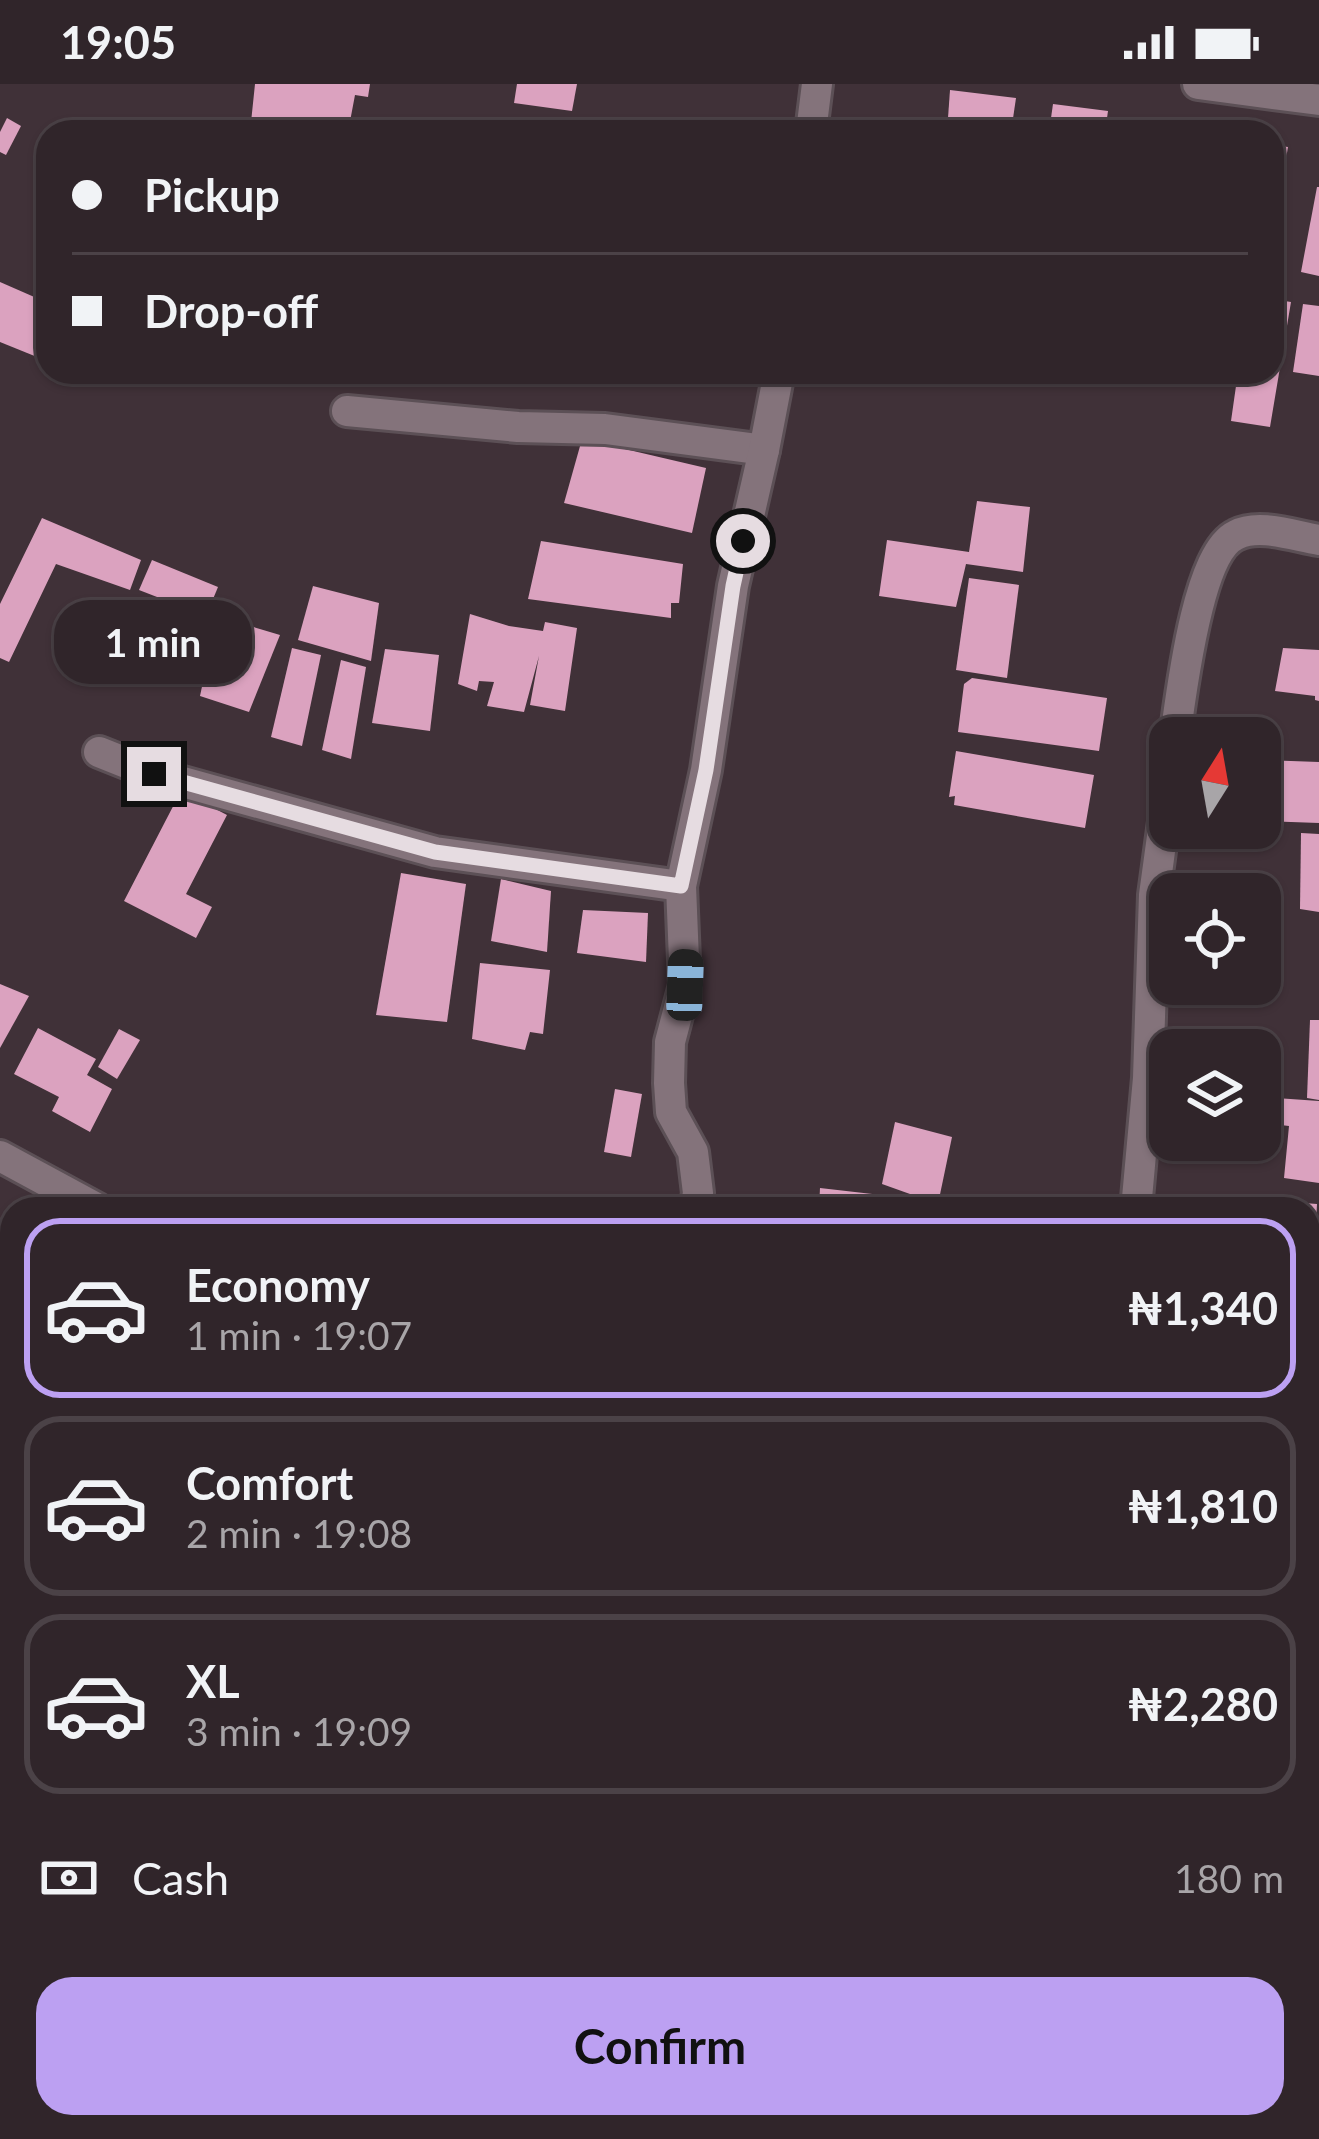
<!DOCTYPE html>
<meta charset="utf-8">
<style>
body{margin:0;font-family:Lato,sans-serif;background:#3c3136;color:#f1f3f6;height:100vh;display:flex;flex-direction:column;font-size:45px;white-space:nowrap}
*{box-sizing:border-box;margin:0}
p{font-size:39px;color:#a8a5a8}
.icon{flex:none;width:66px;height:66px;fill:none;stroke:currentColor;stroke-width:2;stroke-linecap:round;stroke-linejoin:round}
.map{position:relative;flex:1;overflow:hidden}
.side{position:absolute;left:0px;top:1113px;width:1320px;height:942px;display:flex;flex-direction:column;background:#30252a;border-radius:36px 36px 0 0;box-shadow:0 3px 9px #0004,0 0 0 3px #4b4247}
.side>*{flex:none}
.banner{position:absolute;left:36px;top:36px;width:1248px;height:264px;border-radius:36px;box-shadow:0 3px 9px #0004,0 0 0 3px #4b4247;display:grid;align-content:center;height:264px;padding:0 36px;background:#30252a}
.needle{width:78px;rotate:11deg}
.tools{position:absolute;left:1149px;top:633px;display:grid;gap:24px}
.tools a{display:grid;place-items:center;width:132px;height:132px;border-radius:24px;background:#30252a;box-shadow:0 3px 9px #0004,0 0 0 3px #4b4247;font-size:60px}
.end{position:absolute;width:54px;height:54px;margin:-27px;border:15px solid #e6dce1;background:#111;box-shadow:0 0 0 6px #111}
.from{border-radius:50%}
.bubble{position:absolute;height:84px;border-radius:36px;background:#30252a;box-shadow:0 3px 9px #0004,0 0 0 3px #4b4247;font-size:39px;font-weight:700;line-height:84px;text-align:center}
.car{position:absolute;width:36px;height:72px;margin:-36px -18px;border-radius:15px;box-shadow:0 0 9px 3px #0007;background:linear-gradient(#222 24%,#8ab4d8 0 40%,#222 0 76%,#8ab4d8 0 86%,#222 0)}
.banner b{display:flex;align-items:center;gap:42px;height:114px;font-size:45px}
.banner b+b{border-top:3px solid #4b4247}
.banner i{width:30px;height:30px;background:#f1f3f6}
ul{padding:21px 0 0;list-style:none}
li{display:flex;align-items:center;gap:36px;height:180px;margin:0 24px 18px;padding:0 12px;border:6px solid #4b4247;border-radius:36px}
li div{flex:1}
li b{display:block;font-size:45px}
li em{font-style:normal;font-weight:700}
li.selected{border-color:#bca0f2}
li>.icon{width:108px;height:108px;stroke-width:1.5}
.pay{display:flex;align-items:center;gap:30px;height:132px;padding:0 36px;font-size:45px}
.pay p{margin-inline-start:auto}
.action{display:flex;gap:24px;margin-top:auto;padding:24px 36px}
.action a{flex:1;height:138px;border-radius:36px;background:#bca0f2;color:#111;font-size:48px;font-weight:700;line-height:138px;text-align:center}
.status{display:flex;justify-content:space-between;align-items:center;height:84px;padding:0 60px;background:#30252a;direction:ltr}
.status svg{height:33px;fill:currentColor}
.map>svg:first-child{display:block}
.building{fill:#dba2bf}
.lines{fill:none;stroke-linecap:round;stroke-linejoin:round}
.minor-casing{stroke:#5c5056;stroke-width:36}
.minor{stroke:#84737b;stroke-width:30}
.route{stroke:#e6dce1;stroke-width:15}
</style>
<div class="status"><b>19:05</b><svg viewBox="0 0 49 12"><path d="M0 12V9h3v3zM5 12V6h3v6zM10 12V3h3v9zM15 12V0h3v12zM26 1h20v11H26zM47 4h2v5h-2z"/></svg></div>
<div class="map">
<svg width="1319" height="2055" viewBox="0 0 1319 2055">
<rect width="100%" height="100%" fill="#403138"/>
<g class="building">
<path d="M255,0H370L368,13L355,11L348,48H250Z"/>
<path d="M517,0H577L572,27L514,19Z"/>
<path d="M950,6L1016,14L1011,48H947Z"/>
<path d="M1053,20L1108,27L1105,48H1049Z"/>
<path d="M7,34L21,42L6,71L0,68V48Z"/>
<path d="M599,35L666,45V48H596Z"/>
<path d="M1272,61L1288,63L1274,141L1272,140Z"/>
<path d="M1317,103H1319V192L1301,188Z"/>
<path d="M0,198L48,219V249L37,273L0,258Z"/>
<path d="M1272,215L1291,218L1270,343L1231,337L1238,288H1272Z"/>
<path d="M1303,220L1319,222V292L1293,288Z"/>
<path d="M582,355L706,384L692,449L564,419Z"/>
<path d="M977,417L1030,423L1023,488L966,480L956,523L879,512L887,456L969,468Z"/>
<path d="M42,434L141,476L130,506L56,480L9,578L0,574V520Z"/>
<path d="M541,457L683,480L679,519H671V534L528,515Z"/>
<path d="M152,476L218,503L206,532L139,506Z"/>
<path d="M969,494L1019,501L1007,594L956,586Z"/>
<path d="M313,502L379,519L371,577L298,556Z"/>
<path d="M470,530L509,542L543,547L545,538L577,544L565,627L530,621L539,572L524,628L487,622L494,598L479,597L477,607L458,600Z"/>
<path d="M217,532L280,551L249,628L200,612Z"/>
<path d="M292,564L321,571L302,662L271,653Z"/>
<path d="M1283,564L1319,566V617L1315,616V612L1275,607Z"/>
<path d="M385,565L439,571L430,647L372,639Z"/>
<path d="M341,576L366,583L351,675L322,666Z"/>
<path d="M972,594L1107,614L1099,667L958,648L964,600Z"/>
<path d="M956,667L1094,691L1085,744L954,721L955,712L949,713Z"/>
<path d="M1260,676L1319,678V739L1260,737Z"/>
<path d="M181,707L227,731L186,810L212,823L196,854L124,817Z"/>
<path d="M1301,749L1319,750V828L1300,825Z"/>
<path d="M401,789L466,800L447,938L376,931Z"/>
<path d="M501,795L551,807L547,868L491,857Z"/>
<path d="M583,826L648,829L646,878L577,869Z"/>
<path d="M480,879L550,886L543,950L530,948L525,966L472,955Z"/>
<path d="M0,900L29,912L0,964Z"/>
<path d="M1310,936H1319V1016L1307,1014Z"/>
<path d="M38,944L96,975L87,991L112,1005L90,1048L52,1027L59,1013L14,990Z"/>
<path d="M119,945L140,956L117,995L98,983Z"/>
<path d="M615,1005L642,1010L631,1073L604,1068Z"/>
<path d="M1276,1014L1319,1017V1099L1284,1094L1289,1042L1272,1040Z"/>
<path d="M895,1038L952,1053L938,1120L882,1100Z"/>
<path d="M820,1104L881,1111L879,1125H819Z"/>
<path d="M1249,1115L1317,1120L1313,1199H1308V1125H1249Z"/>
<path d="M1308,1203L1319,1204L1316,1254L1308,1253Z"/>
<path d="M0,1324L12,1331V1401L0,1393Z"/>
<path d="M1308,1380L1319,1383V1484L1308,1482Z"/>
<path d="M0,1650L12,1655V1711L0,1706Z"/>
<path d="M12,1826V1906L3,1923L0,1922V1850Z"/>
<path d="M1308,1963L1319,1968V2020L1308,2015Z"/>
<path d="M1062,2043H1120L1141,2055H1067L1059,2049Z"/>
<path d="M1260,2043H1278L1306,2055H1255Z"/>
</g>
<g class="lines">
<defs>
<g id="minor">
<path d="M1198,0L1319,16"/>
<path d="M811,48L817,0"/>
<path d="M347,327L518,343L605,345L764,366"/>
<path d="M1175,654C1181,612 1197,469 1236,451C1259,439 1294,452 1319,456"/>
<path d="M99,668L154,690L435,768L681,802"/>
<path d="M0,1072L98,1125"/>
<path d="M695,1125L698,1109L693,1068L671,1028L669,999L670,958L685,901L681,802L706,686L733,502L764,366L779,288"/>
<path d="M1136,1125L1148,994L1154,811L1170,694"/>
<path d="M1308,1840L1319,1847"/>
</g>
</defs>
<use href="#minor" class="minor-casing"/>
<use href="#minor" class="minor"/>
</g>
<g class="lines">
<path class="route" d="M154,690L435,768L681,802L706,686L733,502L743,457"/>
</g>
</svg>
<div class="tools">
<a><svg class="needle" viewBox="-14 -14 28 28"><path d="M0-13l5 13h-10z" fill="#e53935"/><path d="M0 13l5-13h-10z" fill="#a8a5a8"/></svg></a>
<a><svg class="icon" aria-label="locate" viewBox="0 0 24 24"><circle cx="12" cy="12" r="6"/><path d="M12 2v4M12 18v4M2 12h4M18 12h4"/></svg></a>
<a><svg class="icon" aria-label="layers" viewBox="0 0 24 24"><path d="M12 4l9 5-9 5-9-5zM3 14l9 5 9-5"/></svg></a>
</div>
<i class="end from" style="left:743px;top:457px"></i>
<i class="end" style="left:154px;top:690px"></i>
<div class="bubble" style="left:54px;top:516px;width:198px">1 min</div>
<i class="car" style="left:685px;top:901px;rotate:2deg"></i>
<div class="banner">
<b><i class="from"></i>Pickup</b>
<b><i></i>Drop-off</b>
</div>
<section class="side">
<ul>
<li class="selected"><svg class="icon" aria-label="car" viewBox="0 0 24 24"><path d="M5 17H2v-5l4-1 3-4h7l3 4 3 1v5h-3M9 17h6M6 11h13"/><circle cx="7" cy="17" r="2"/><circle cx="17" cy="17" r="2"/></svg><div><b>Economy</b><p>1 min · 19:07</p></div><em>₦1,340</em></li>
<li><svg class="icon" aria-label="car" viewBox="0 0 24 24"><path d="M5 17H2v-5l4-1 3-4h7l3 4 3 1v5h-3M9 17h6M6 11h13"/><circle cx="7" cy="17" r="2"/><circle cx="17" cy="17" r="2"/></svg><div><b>Comfort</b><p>2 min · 19:08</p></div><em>₦1,810</em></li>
<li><svg class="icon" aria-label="car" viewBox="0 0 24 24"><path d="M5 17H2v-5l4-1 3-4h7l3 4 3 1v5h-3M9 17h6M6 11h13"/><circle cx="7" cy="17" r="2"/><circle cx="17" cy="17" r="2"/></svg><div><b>XL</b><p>3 min · 19:09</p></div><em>₦2,280</em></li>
</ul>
<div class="pay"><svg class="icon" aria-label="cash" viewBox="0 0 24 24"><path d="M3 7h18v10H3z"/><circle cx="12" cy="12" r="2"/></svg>Cash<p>180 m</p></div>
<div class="action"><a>Confirm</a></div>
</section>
</div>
